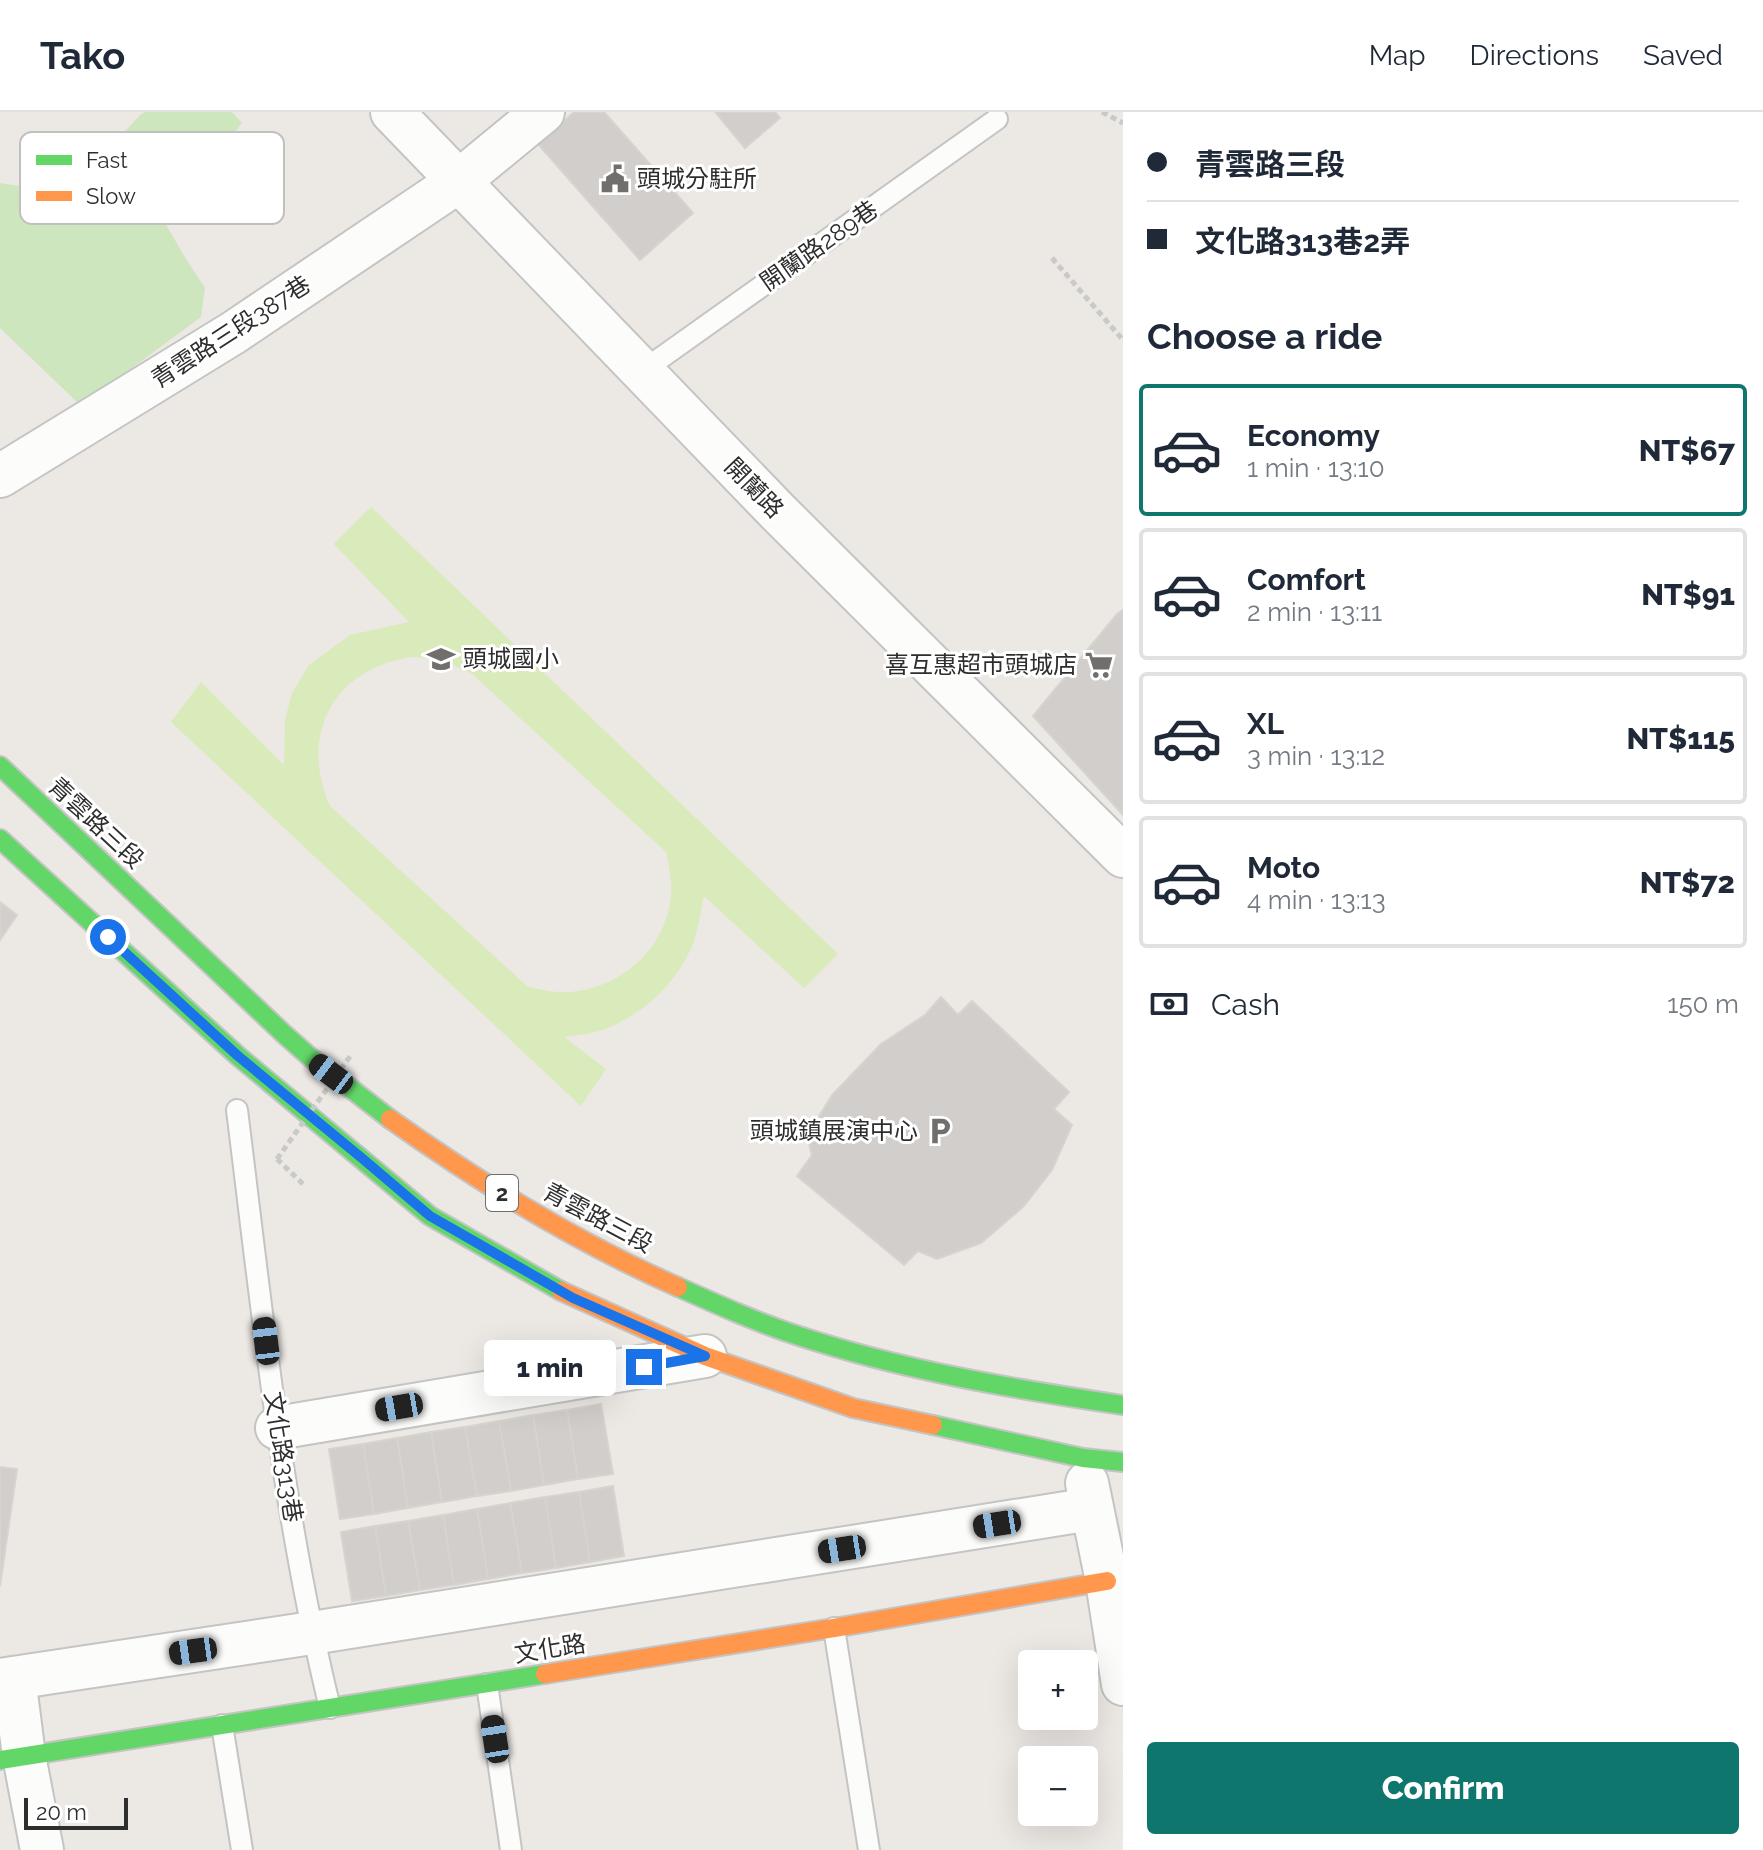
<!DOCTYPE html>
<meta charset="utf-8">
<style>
body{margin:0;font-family:Raleway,"Noto Sans TC",sans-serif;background:#f2f2f3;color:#1f2937;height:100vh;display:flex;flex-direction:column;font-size:30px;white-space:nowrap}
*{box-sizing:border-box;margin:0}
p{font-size:26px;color:#747a83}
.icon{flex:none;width:44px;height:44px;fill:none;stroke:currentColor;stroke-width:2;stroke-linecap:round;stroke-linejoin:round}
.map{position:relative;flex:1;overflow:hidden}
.panel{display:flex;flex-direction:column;background:#fff;width:640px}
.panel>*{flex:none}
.guide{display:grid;align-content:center;height:176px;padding:0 24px;background:#fff}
.controls{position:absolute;left:1018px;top:1538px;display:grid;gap:16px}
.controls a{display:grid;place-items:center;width:80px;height:80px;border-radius:8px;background:#fff;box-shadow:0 8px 32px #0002;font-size:40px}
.scale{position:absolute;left:24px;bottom:20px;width:104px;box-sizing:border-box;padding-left:8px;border:4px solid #2e2e2e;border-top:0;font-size:22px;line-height:28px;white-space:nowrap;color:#2e2e2e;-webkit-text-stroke:6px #fff;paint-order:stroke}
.end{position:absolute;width:36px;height:36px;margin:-18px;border:10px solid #1a73e8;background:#fff;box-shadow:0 0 0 4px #fff}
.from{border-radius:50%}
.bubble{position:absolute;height:56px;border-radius:8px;background:#fff;box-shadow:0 8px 32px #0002;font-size:26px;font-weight:800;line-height:56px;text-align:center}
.car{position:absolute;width:24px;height:48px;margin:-24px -12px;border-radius:10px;box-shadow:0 0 6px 2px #0007;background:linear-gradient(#222 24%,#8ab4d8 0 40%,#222 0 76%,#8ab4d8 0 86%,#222 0)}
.guide b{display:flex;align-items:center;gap:28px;height:76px;font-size:30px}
.guide b+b{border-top:2px solid #e0e1e3}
.guide i{width:20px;height:20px;background:#1f2937}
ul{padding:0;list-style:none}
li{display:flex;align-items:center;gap:24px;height:132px;margin:0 16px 12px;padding:0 8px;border:4px solid #e0e1e3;border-radius:8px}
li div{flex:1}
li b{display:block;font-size:30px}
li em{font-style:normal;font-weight:800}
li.on{border-color:#0f766e}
li>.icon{width:72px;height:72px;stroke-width:1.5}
h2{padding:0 24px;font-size:36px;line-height:96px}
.pay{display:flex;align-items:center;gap:20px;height:88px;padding:0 24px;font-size:30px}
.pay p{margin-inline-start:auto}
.cta{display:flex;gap:16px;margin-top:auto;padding:16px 24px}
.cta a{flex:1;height:92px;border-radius:8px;background:#0f766e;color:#fff;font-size:32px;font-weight:800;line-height:92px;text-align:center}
header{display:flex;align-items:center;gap:48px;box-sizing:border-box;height:112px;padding:0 40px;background:#fff;border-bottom:2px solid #e0e1e3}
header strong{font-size:38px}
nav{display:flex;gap:44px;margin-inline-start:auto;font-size:28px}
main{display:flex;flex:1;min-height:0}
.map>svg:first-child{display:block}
.green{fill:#cee6be}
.pitch{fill:#d9eabb;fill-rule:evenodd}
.building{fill:#d1cecb;stroke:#d7d4d0;stroke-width:2}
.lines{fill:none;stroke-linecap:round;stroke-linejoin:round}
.lane-casing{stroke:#c5c4c5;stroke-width:24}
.street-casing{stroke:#c5c4c5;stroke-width:46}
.fast-casing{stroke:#c5c4c5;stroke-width:22}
.slow-casing{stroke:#c5c4c5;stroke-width:22}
.path{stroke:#c9c9c8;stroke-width:5;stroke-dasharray:6 4;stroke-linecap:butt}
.lane{stroke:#fcfcfb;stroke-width:20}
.street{stroke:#fcfcfb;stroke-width:42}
.fast{stroke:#63d668;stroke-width:18}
.slow{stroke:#ff974d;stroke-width:18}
.path-bridge{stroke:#c9c9c8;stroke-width:5;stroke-dasharray:6 4;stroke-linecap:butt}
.route{stroke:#1a73e8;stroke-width:10}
.labels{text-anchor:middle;stroke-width:6;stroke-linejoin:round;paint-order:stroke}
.shield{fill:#fff;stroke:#6d6d6d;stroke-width:2}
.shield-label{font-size:22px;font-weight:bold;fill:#2e2e2e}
.poi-label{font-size:24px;fill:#2e2e2e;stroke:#fff;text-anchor:start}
.street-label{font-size:24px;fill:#2e2e2e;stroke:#fff}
.key{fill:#fff;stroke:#c0c0c0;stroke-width:2}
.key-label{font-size:22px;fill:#2e2e2e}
</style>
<header>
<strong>Tako</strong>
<nav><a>Map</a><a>Directions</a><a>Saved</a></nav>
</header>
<main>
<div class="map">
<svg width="1123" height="1738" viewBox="0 0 1123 1738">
<rect width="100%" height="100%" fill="#ece8e4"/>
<path class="green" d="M145,0H232L242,11L225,33L243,50L165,111L186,147L205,176L201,205L136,253L79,292L0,216V71L45,78L46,106L84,110L86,102L124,105L133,49L119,26L140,3Z"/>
<path class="pitch" d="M371,395L838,842L804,876L704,784C701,798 699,812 695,826C682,865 649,898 612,914C597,921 580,923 564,925L606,957L581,994L171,610L201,570L284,653L285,608L292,581L309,553L350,523L409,510L334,432ZM413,545C435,547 451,551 471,561L666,740C669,754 672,769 671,784C666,836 622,876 570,880C555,881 541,878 527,874L330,694C298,622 335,555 413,545Z"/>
<g class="building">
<path d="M574,0H604L693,101L640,148L538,32Z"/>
<path d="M715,0H775L780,6L745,36Z"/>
<path d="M1123,498V703L1033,604L1117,502Z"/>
<path d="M0,790L17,803L0,828Z"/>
<path d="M941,885L958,903L972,889L1069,980L1054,997L1072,1013L1052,1058L1023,1095L981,1131L937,1147L918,1139L904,1153L797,1064L812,1043L807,1024L832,983L881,932L925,903Z"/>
<path d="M601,1292L613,1362L578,1367L567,1298Z"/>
<path d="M567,1298L578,1367L544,1373L533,1303Z"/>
<path d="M533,1303L544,1373L511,1379L499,1309Z"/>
<path d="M499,1309L511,1379L477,1384L465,1315Z"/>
<path d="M465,1315L477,1384L442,1390L431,1320Z"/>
<path d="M431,1320L442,1390L408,1396L397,1326Z"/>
<path d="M397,1326L408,1396L374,1402L363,1332Z"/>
<path d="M363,1332L374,1402L340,1407L329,1337Z"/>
<path d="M0,1355L17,1357L0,1474Z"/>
<path d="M613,1374L624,1444L590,1450L579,1380Z"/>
<path d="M579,1380L590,1450L556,1456L545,1385Z"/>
<path d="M545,1385L556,1456L522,1461L510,1391Z"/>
<path d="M510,1391L522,1461L488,1467L477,1397Z"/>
<path d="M477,1397L488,1467L454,1473L443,1403Z"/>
<path d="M443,1403L454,1473L420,1478L408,1409Z"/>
<path d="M408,1409L420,1478L386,1484L375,1414Z"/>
<path d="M375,1414L386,1484L352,1489L341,1420Z"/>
</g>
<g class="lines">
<defs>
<g id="lane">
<path d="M641,260L997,7"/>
<path d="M237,998C262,1198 282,1400 330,1596"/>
<path d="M834,1516L869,1738"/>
<path d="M487,1572L511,1738"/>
<path d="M222,1613L242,1738"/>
</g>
<g id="street">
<path d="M392,0L777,399L1123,744"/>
<path d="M0,364L233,221L459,69L543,0"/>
<path d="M277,1316L705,1244"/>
<path d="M1087,1371L1107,1469L1123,1572"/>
<path d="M14,1566L24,1644L42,1738"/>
<path d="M0,1568L312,1521L1091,1397"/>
</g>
<g id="fast">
<path d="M0,654L284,922L310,945L390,1007"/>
<path d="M0,727L238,944L430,1104L561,1179"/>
<path d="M678,1175C716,1192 756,1210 796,1223C902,1258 1013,1277 1123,1293"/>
<path d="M933,1313L1083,1346L1123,1350"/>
<path d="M0,1648L545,1562"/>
</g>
<g id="slow">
<path d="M390,1007C480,1071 576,1130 678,1175"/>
<path d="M561,1179L705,1244L853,1296L933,1313"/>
<path d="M545,1562L834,1516L1107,1469"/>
</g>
</defs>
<use href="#lane" class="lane-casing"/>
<use href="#street" class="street-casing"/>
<use href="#fast" class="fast-casing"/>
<use href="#slow" class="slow-casing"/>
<g class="path">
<path d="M1102,0L1123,11"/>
<path d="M1052,146L1123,228"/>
<path d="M277,1047L304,1073"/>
</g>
<use href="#lane" class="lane"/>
<use href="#street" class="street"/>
<use href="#fast" class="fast"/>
<use href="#slow" class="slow"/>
<path class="path-bridge" d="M277,1047L351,943"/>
</g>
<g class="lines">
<path class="route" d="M108,825L238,944L363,1047L430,1104L573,1186L705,1244L644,1255"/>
</g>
<defs>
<symbol id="civic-bare" viewBox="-9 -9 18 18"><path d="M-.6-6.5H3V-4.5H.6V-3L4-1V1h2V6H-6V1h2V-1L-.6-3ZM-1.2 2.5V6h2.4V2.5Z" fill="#706f6e" stroke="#fff" stroke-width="2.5" paint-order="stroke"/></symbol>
<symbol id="school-bare" viewBox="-9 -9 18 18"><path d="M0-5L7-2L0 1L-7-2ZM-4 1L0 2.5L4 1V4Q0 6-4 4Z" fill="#706f6e" stroke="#fff" stroke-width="2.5" paint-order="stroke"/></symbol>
<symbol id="supermarket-bare" viewBox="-9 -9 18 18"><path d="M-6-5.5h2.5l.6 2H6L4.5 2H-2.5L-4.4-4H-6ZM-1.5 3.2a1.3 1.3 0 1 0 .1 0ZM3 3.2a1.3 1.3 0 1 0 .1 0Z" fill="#706f6e" stroke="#fff" stroke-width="2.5" paint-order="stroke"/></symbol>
<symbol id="parking-bare" viewBox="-9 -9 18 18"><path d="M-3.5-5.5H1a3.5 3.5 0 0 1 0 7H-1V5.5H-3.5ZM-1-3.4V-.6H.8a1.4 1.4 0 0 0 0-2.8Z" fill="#706f6e" stroke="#fff" stroke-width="2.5" paint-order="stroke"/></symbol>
</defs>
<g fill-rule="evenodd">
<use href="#civic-bare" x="595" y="47" width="40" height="40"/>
<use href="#school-bare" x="421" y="527" width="40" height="40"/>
<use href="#supermarket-bare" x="1079" y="533" width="40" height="40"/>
<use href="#parking-bare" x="920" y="999" width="40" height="40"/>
</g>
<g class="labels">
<rect class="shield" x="486" y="1063" width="32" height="36" rx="6"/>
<g class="shield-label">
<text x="502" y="1089">2</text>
</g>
<g class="poi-label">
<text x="637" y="75">頭城分駐所</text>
<text x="463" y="555">頭城國小</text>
<text x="1077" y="561" text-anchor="end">喜互惠超市頭城店</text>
<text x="918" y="1027" text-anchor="end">頭城鎮展演中心</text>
</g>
<g class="street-label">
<text transform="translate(819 134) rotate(-35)" y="8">開蘭路289巷</text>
<text transform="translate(231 220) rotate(-33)" y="8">青雲路三段387巷</text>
<text transform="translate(754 376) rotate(46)" y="8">開蘭路</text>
<text transform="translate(96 711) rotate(43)" y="8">青雲路三段</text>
<text transform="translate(598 1106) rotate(28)" y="8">青雲路三段</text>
<text transform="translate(283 1345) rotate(81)" y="8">文化路313巷</text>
<text transform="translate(550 1537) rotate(-9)" y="8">文化路</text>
</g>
</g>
<rect x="20" y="20" width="264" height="92" rx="12" class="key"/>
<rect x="36" y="43" width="36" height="10" fill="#63d668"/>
<rect x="36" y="79" width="36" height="10" fill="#ff974d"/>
<g class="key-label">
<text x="86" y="56">Fast</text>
<text x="86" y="92">Slow</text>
</g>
</svg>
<div class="controls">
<a>+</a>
<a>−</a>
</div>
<div class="scale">20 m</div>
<i class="end from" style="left:108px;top:825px"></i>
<i class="end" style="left:644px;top:1255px"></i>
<div class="bubble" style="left:484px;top:1228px;width:132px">1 min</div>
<i class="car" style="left:331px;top:962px;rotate:307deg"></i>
<i class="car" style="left:266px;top:1229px;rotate:353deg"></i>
<i class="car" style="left:399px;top:1295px;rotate:260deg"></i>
<i class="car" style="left:997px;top:1412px;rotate:261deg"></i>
<i class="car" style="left:842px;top:1437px;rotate:261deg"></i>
<i class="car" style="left:193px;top:1539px;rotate:262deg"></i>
<i class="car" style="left:495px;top:1627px;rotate:351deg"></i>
</div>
<section class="panel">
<div class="guide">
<b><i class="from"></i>青雲路三段</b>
<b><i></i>文化路313巷2弄</b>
</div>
<h2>Choose a ride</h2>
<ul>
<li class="on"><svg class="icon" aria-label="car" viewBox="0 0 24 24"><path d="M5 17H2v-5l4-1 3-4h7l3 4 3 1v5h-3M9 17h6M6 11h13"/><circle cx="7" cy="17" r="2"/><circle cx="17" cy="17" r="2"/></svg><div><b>Economy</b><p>1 min · 13:10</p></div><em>NT$67</em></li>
<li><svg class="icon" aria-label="car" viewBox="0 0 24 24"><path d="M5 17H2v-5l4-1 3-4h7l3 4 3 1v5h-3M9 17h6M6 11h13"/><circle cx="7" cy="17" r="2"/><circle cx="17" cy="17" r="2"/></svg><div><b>Comfort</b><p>2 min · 13:11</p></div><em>NT$91</em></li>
<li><svg class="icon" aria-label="car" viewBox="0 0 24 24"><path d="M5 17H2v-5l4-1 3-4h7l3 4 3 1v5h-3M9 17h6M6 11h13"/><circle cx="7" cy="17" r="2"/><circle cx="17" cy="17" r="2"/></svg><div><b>XL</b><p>3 min · 13:12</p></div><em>NT$115</em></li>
<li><svg class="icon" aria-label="car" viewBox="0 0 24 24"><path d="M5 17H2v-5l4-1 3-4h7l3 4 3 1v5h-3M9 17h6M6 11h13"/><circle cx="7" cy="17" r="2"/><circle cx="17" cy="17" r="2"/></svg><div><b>Moto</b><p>4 min · 13:13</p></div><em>NT$72</em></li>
</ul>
<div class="pay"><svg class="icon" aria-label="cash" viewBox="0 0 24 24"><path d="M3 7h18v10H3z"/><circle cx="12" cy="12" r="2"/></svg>Cash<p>150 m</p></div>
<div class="cta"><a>Confirm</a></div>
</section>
</main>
